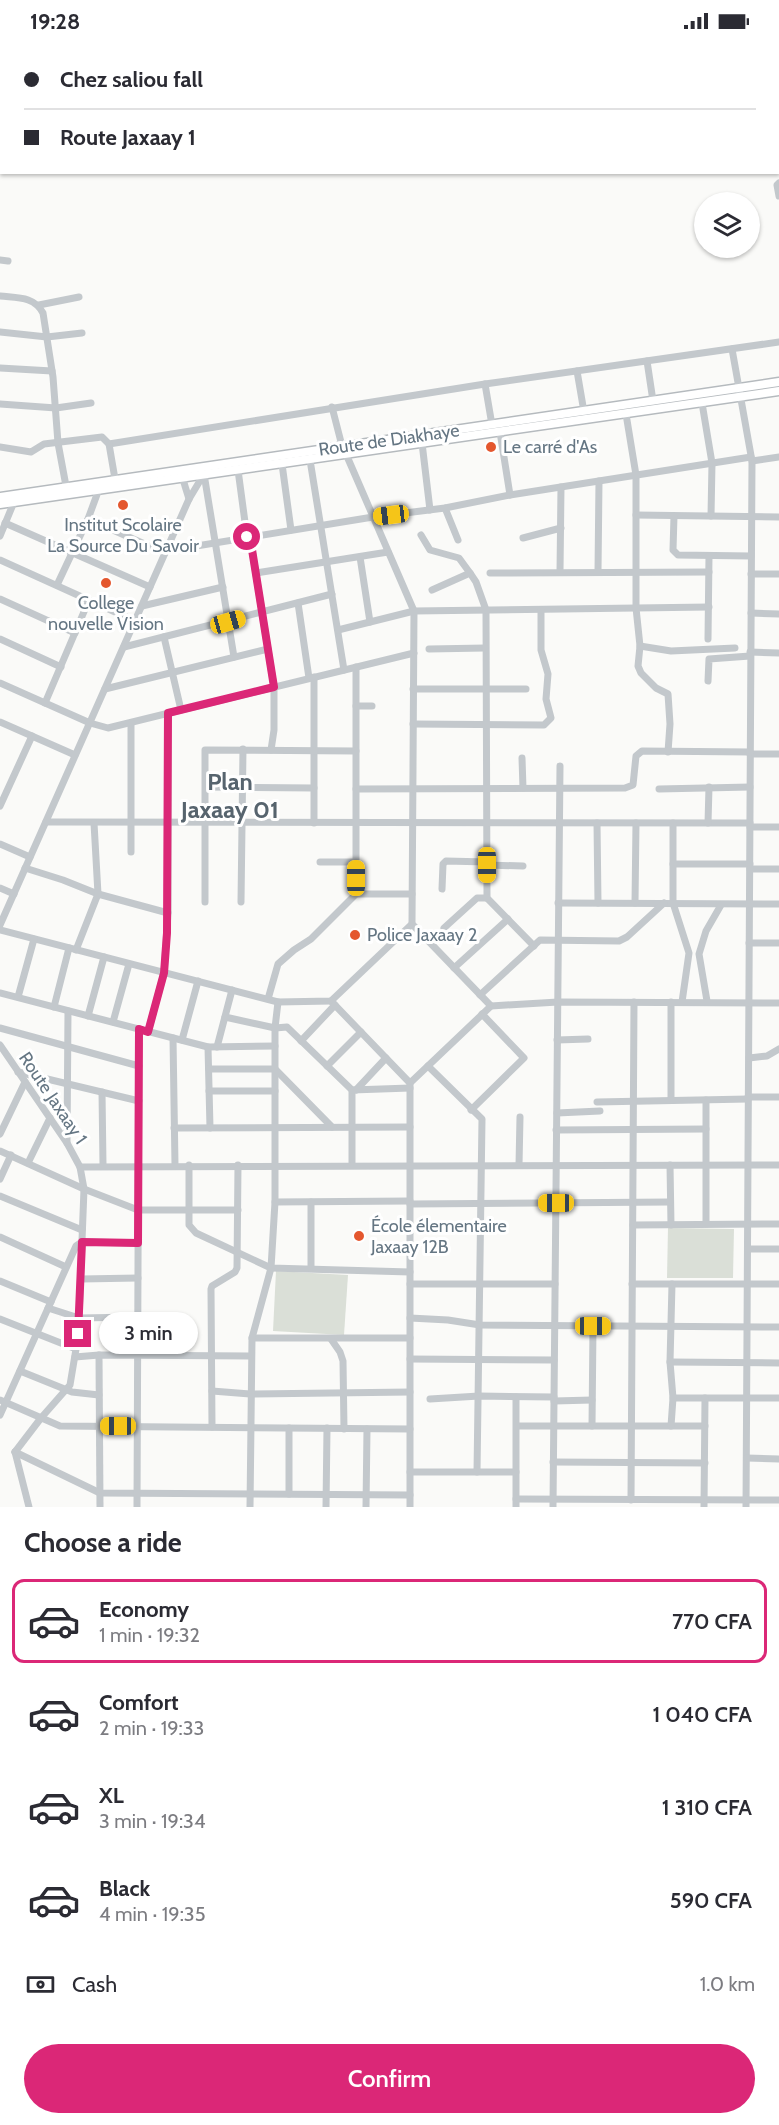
<!DOCTYPE html>
<meta charset="utf-8">
<style>
body{margin:0;font-family:Cabin,sans-serif;background:#f7f7f7;color:#2b2b33;height:100vh;display:flex;flex-direction:column;font-size:22px;white-space:nowrap}
*{box-sizing:border-box;margin:0}
p{font-size:20px;color:#7c7c81}
.icon{flex:none;width:33px;height:33px;fill:none;stroke:currentColor;stroke-width:2;stroke-linecap:round;stroke-linejoin:round}
.map{position:relative;height:1465px;overflow:hidden}
.side{display:flex;flex-direction:column;background:#fff;flex:1}
.side>*{flex:none}
.banner{position:absolute;left:0px;top:0px;width:780px;height:132px;box-shadow:0 2px 4px #0004;display:grid;align-content:center;height:132px;padding:0 24px;background:#fff}
.fabs{position:absolute;left:694px;top:150px;display:grid;gap:12px}
.fabs a{display:grid;place-items:center;width:66px;height:66px;border-radius:50%;background:#fff;box-shadow:0 2px 4px #0004;font-size:30px}
.end{position:absolute;width:27px;height:27px;margin:-14px;border:8px solid #db2777;background:#fff;box-shadow:0 0 0 3px #fff}
.from{border-radius:50%}
.bubble{position:absolute;height:42px;border-radius:21px;background:#fff;box-shadow:0 2px 4px #0004;font-size:20px;font-weight:600;line-height:42px;text-align:center}
.car{position:absolute;width:18px;height:36px;margin:-18px -9px;border-radius:8px;box-shadow:0 0 4px 2px #0007;background:linear-gradient(#f5c518 24%,#345 0 40%,#f5c518 0 76%,#345 0 86%,#f5c518 0)}
.banner b{display:flex;align-items:center;gap:21px;height:57px;font-size:22px}
.banner b+b{border-top:2px solid #e1e1e2}
.banner i{width:15px;height:15px;background:#2b2b33}
ul{padding:0;list-style:none}
li{display:flex;align-items:center;gap:18px;height:84px;margin:0 12px 9px;padding:0 12px;border:3px solid transparent;border-radius:12px}
li div{flex:1}
li b{display:block;font-size:22px}
li em{font-style:normal;font-weight:600}
li.active{border-color:#db2777}
li>.icon{width:54px;height:54px;stroke-width:1.5}
h2{padding:0 24px;font-size:27px;line-height:72px}
.pay{display:flex;align-items:center;gap:15px;height:66px;padding:0 24px;font-size:22px}
.pay p{margin-inline-start:auto}
.button{display:flex;gap:12px;margin-top:auto;padding:12px 24px}
.button a{flex:1;height:69px;border-radius:36px;background:#db2777;color:#fff;font-size:24px;font-weight:600;line-height:69px;text-align:center}
.status{display:flex;justify-content:space-between;align-items:center;height:42px;padding:0 30px;background:#fff;direction:ltr}
.status svg{height:16px;fill:currentColor}
.map>svg:first-child{display:block}
.pitch{fill:#dadfd7}
.lines{fill:none;stroke-linecap:round;stroke-linejoin:round}
.major-casing{stroke:#b5babe;stroke-width:11}
.minor{stroke:#c3c8cc;stroke-width:7}
.major{stroke:#fff;stroke-width:8}
.route{stroke:#db2777;stroke-width:8}
.poi-dot{fill:#e4572e;stroke:#fff;stroke-width:2}
.labels{text-anchor:middle;stroke-width:6;stroke-linejoin:round;paint-order:stroke}
.street-label{font-size:18px;fill:#657683;stroke:#fff}
.poi-label{font-size:18px;fill:#657683;stroke:#fff;text-anchor:start}
.district-label{font-size:24px;font-weight:bold;fill:#57646e;stroke:#fff}
</style>
<div class="status"><b>19:28</b><svg viewBox="0 0 49 12"><path d="M0 12V9h3v3zM5 12V6h3v6zM10 12V3h3v9zM15 12V0h3v12zM26 1h20v11H26zM47 4h2v5h-2z"/></svg></div>
<div class="map">
<svg width="779" height="1465" viewBox="0 0 779 1465">
<rect width="100%" height="100%" fill="#fafaf8"/>
<g class="pitch">
<path d="M668,1186L734,1187L733,1236H667Z"/>
<path d="M276,1229L348,1233L344,1293L273,1289Z"/>
</g>
<g class="lines">
<defs>
<g id="major">
<path d="M0,455L779,340"/>
<path d="M0,462L779,349"/>
</g>
</defs>
<use href="#major" class="major-casing"/>
<g class="minor">
<path d="M758,2L760,0"/>
<path d="M778,29H779"/>
<path d="M778,71H779"/>
<path d="M778,111H779"/>
<path d="M779,141L777,143L779,154"/>
<path d="M0,218L8,219"/>
<path d="M0,254C17,256 34,254 43,271L53,335L58,401L66,444"/>
<path d="M39,263L79,255"/>
<path d="M0,290L47,295L82,291"/>
<path d="M732,307L752,419L746,1465"/>
<path d="M647,319L653,359"/>
<path d="M0,326L52,329"/>
<path d="M577,329L584,370"/>
<path d="M485,342L492,383"/>
<path d="M702,361L712,421L711,474"/>
<path d="M0,362L56,366L91,361"/>
<path d="M332,365L342,404"/>
<path d="M626,372L636,433V566L640,604L638,624L641,631L656,646L668,652L670,682L668,710"/>
<path d="M500,390L510,453"/>
<path d="M422,401L430,468"/>
<path d="M109,402L485,342L779,300"/>
<path d="M0,405L31,410L44,402L102,395L109,402L115,437"/>
<path d="M346,412L414,569L412,882L491,964"/>
<path d="M310,418L344,628"/>
<path d="M752,419L779,415"/>
<path d="M282,422L291,488"/>
<path d="M238,428L247,495"/>
<path d="M181,431L189,457"/>
<path d="M204,432L234,615"/>
<path d="M445,466L458,498"/>
<path d="M636,473L779,475"/>
<path d="M674,474L673,508L678,513L751,514"/>
<path d="M88,477L165,511"/>
<path d="M5,481L150,545"/>
<path d="M421,493L430,508L459,516L470,531"/>
<path d="M0,494L14,460"/>
<path d="M250,495L274,645V688L271,708"/>
<path d="M523,496L561,486"/>
<path d="M166,509L373,475L445,466L510,453L751,415"/>
<path d="M360,515L370,580"/>
<path d="M0,518L135,579"/>
<path d="M560,530L561,445"/>
<path d="M598,530L599,439"/>
<path d="M256,531L388,510"/>
<path d="M490,531L709,530"/>
<path d="M751,532H779"/>
<path d="M57,543L88,477L99,447"/>
<path d="M432,548L470,531L476,540L486,568L487,856L534,904"/>
<path d="M0,557L75,591"/>
<path d="M298,561L309,636"/>
<path d="M142,564L223,545"/>
<path d="M751,571L779,572"/>
<path d="M338,588L414,569L709,565"/>
<path d="M164,595L181,668"/>
<path d="M0,597L61,625"/>
<path d="M708,597L709,514"/>
<path d="M640,604L671,609L735,606"/>
<path d="M124,605L332,552"/>
<path d="M429,607L485,606"/>
<path d="M750,610L779,611"/>
<path d="M708,639L709,617L750,614"/>
<path d="M0,641L90,681L108,686L414,611"/>
<path d="M105,647L268,607"/>
<path d="M413,647H526"/>
<path d="M45,661L89,558"/>
<path d="M356,664H372"/>
<path d="M0,680L75,713"/>
<path d="M413,682L544,683L551,676L546,657L548,632L541,608V568"/>
<path d="M750,712H779"/>
<path d="M522,716L523,746"/>
<path d="M206,745L314,746"/>
<path d="M356,747L625,746L633,743L636,714L642,709L750,710"/>
<path d="M659,747L750,745"/>
<path d="M0,764L32,694"/>
<path d="M46,780L750,781"/>
<path d="M314,781V635"/>
<path d="M597,781L598,861"/>
<path d="M673,781V861L689,911L682,960"/>
<path d="M708,781L709,745"/>
<path d="M750,785H779"/>
<path d="M0,802L30,815"/>
<path d="M131,810V681"/>
<path d="M320,820H356"/>
<path d="M673,822H750"/>
<path d="M487,823L523,824"/>
<path d="M25,826L63,838L98,852L168,871"/>
<path d="M750,827H779"/>
<path d="M0,846L14,852"/>
<path d="M442,847L443,822L446,819L487,820"/>
<path d="M356,852V625"/>
<path d="M205,860V708L356,709"/>
<path d="M241,860L243,707"/>
<path d="M558,861L779,862"/>
<path d="M635,861L636,781"/>
<path d="M0,883L189,457L204,432V428"/>
<path d="M444,886L477,856H487"/>
<path d="M0,888L278,960L331,959L412,882"/>
<path d="M749,901H779"/>
<path d="M76,908L98,852L94,781"/>
<path d="M454,926L508,877"/>
<path d="M0,951L208,1005L275,1004"/>
<path d="M480,953L540,898L619,899L627,895L664,861"/>
<path d="M18,955L34,897"/>
<path d="M268,957L278,922L294,908L311,897L356,852H412"/>
<path d="M331,959L410,1041V1465"/>
<path d="M707,959L699,912L706,889L721,863"/>
<path d="M671,960V1058"/>
<path d="M54,965L69,906"/>
<path d="M88,974L104,915"/>
<path d="M225,975L275,986L287,985L352,1048V1123"/>
<path d="M113,980L129,922"/>
<path d="M0,986L139,1024"/>
<path d="M148,990L164,931L168,871V671"/>
<path d="M173,996L175,1123"/>
<path d="M182,998L198,939"/>
<path d="M557,998L588,997"/>
<path d="M301,999L335,963"/>
<path d="M0,1003L67,1101L80,1125L84,1147L79,1276L76,1307L70,1343L41,1376L15,1410"/>
<path d="M208,1005L210,1086"/>
<path d="M217,1005L232,948"/>
<path d="M749,1016L767,1014L779,1007"/>
<path d="M327,1024L361,990"/>
<path d="M428,1024L482,1077L477,1430"/>
<path d="M209,1027H275L332,1085"/>
<path d="M18,1030L139,1059"/>
<path d="M410,1041L491,964L558,960L779,961"/>
<path d="M352,1048L410,1046"/>
<path d="M356,1048L386,1016"/>
<path d="M209,1049H275"/>
<path d="M102,1050L103,1123"/>
<path d="M748,1055H779"/>
<path d="M597,1060L748,1057"/>
<path d="M471,1068L524,1016L482,972"/>
<path d="M557,1071L600,1069"/>
<path d="M174,1086L410,1085"/>
<path d="M556,1088L706,1087"/>
<path d="M0,1092L25,1040"/>
<path d="M67,1101L68,969"/>
<path d="M0,1109L84,1147L138,1168H238"/>
<path d="M28,1121L50,1076"/>
<path d="M189,1123V1183L196,1191L271,1226L410,1230"/>
<path d="M519,1123L520,1075"/>
<path d="M670,1123L671,1183"/>
<path d="M80,1125L779,1123"/>
<path d="M0,1137L11,1113"/>
<path d="M0,1154L82,1188"/>
<path d="M275,1160L410,1159"/>
<path d="M311,1160V1226"/>
<path d="M410,1162L670,1160"/>
<path d="M706,1182V1058"/>
<path d="M633,1183L779,1182"/>
<path d="M0,1195L66,1225"/>
<path d="M748,1207H779"/>
<path d="M81,1237L138,1236"/>
<path d="M0,1239L51,1260"/>
<path d="M410,1242H555"/>
<path d="M632,1242H779"/>
<path d="M48,1266L79,1276L138,1275"/>
<path d="M410,1276L448,1278L480,1283L779,1285"/>
<path d="M0,1277L76,1307"/>
<path d="M252,1296H410"/>
<path d="M331,1297L340,1310L343,1319L344,1387"/>
<path d="M99,1313L100,1465"/>
<path d="M75,1315L99,1313L251,1314"/>
<path d="M410,1317L554,1318"/>
<path d="M670,1320L779,1321"/>
<path d="M20,1329L72,1350L99,1353"/>
<path d="M212,1349L250,1352L410,1350"/>
<path d="M673,1356H779"/>
<path d="M430,1357L479,1354L554,1355"/>
<path d="M0,1358L60,1384L410,1387"/>
<path d="M554,1359L592,1358"/>
<path d="M0,1373L76,1204L82,1200L138,1201"/>
<path d="M517,1384H705"/>
<path d="M592,1384L593,1284"/>
<path d="M671,1384L673,1356L670,1320L672,1242"/>
<path d="M212,1385L211,1247L212,1244L235,1230L237,1226L238,1123"/>
<path d="M289,1386V1452"/>
<path d="M15,1410L100,1451L410,1453"/>
<path d="M15,1410L29,1465"/>
<path d="M747,1416L779,1417"/>
<path d="M553,1420L705,1421"/>
<path d="M410,1430H516"/>
<path d="M516,1457L779,1458"/>
<path d="M631,1458L634,960"/>
<path d="M137,1465L139,987"/>
<path d="M250,1465L252,1296L271,1226L275,1160V986L278,960"/>
<path d="M326,1465L327,1386"/>
<path d="M366,1465L367,1387"/>
<path d="M516,1465V1355"/>
<path d="M553,1465L560,724"/>
<path d="M704,1465L705,1356"/>
</g>
<use href="#major" class="major"/>
</g>
<g class="lines">
<path class="route" d="M78,1292L82,1200L138,1201L139,987L148,990L164,931L167,891L168,671L274,645L250,495H247"/>
</g>
<g class="poi-dot">
<circle cx="491" cy="405" r="6"/>
<circle cx="123" cy="463" r="6"/>
<circle cx="106" cy="541" r="6"/>
<circle cx="355" cy="893" r="6"/>
<circle cx="359" cy="1194" r="6"/>
</g>
<g class="labels">
<g class="street-label">
<text transform="translate(389 398) rotate(-8)" y="6">Route de Diakhaye</text>
<text transform="translate(53 1056) rotate(56)" y="6">Route Jaxaay 1</text>
</g>
<g class="poi-label">
<text x="503" y="411">Le carré d'As</text>
<text x="123" y="489" text-anchor="middle">Institut Scolaire<tspan x="123" dy="21">La Source Du Savoir</tspan></text>
<text x="106" y="567" text-anchor="middle">College<tspan x="106" dy="21">nouvelle Vision</tspan></text>
<text x="367" y="899">Police Jaxaay 2</text>
<text x="371" y="1190">École élementaire<tspan x="371" dy="21">Jaxaay 12B</tspan></text>
</g>
<g class="district-label">
<text x="230" y="748">Plan<tspan x="230" dy="28">Jaxaay 01</tspan></text>
</g>
</g>
</svg>
<div class="fabs">
<a><svg class="icon" aria-label="layers" viewBox="0 0 24 24"><path d="M12 4l9 5-9 5-9-5zM3 14l9 5 9-5"/></svg></a>
</div>
<i class="end from" style="left:247px;top:495px"></i>
<i class="end" style="left:78px;top:1292px"></i>
<div class="bubble" style="left:99px;top:1270px;width:99px">3 min</div>
<i class="car" style="left:391px;top:473px;rotate:263deg"></i>
<i class="car" style="left:228px;top:580px;rotate:74deg"></i>
<i class="car" style="left:487px;top:823px;rotate:180deg"></i>
<i class="car" style="left:356px;top:836px;rotate:0deg"></i>
<i class="car" style="left:556px;top:1161px;rotate:270deg"></i>
<i class="car" style="left:593px;top:1284px;rotate:90deg"></i>
<i class="car" style="left:118px;top:1384px;rotate:270deg"></i>
<div class="banner">
<b><i class="from"></i>Chez saliou fall</b>
<b><i></i>Route Jaxaay 1</b>
</div>
</div>
<section class="side">
<h2>Choose a ride</h2>
<ul>
<li class="active"><svg class="icon" aria-label="car" viewBox="0 0 24 24"><path d="M5 17H2v-5l4-1 3-4h7l3 4 3 1v5h-3M9 17h6M6 11h13"/><circle cx="7" cy="17" r="2"/><circle cx="17" cy="17" r="2"/></svg><div><b>Economy</b><p>1 min · 19:32</p></div><em>770 CFA</em></li>
<li><svg class="icon" aria-label="car" viewBox="0 0 24 24"><path d="M5 17H2v-5l4-1 3-4h7l3 4 3 1v5h-3M9 17h6M6 11h13"/><circle cx="7" cy="17" r="2"/><circle cx="17" cy="17" r="2"/></svg><div><b>Comfort</b><p>2 min · 19:33</p></div><em>1 040 CFA</em></li>
<li><svg class="icon" aria-label="car" viewBox="0 0 24 24"><path d="M5 17H2v-5l4-1 3-4h7l3 4 3 1v5h-3M9 17h6M6 11h13"/><circle cx="7" cy="17" r="2"/><circle cx="17" cy="17" r="2"/></svg><div><b>XL</b><p>3 min · 19:34</p></div><em>1 310 CFA</em></li>
<li><svg class="icon" aria-label="car" viewBox="0 0 24 24"><path d="M5 17H2v-5l4-1 3-4h7l3 4 3 1v5h-3M9 17h6M6 11h13"/><circle cx="7" cy="17" r="2"/><circle cx="17" cy="17" r="2"/></svg><div><b>Black</b><p>4 min · 19:35</p></div><em>590 CFA</em></li>
</ul>
<div class="pay"><svg class="icon" aria-label="cash" viewBox="0 0 24 24"><path d="M3 7h18v10H3z"/><circle cx="12" cy="12" r="2"/></svg>Cash<p>1.0 km</p></div>
<div class="button"><a>Confirm</a></div>
</section>
